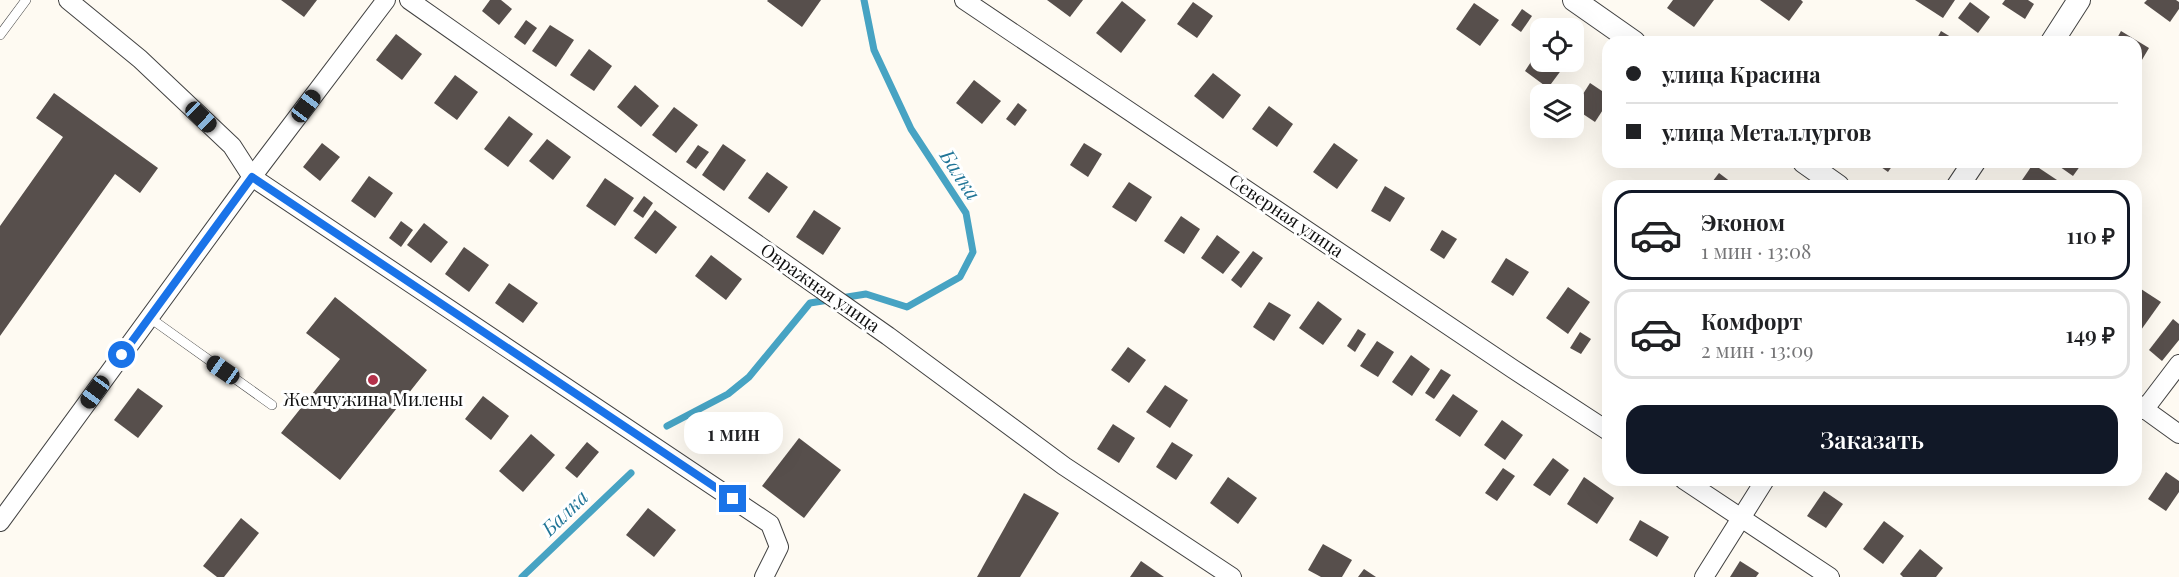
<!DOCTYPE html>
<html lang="ru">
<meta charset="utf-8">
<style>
body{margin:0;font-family:"Playfair Display",serif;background:#f6f6f6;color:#202124;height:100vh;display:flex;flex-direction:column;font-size:22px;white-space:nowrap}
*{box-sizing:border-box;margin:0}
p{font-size:20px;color:#757577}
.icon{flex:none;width:33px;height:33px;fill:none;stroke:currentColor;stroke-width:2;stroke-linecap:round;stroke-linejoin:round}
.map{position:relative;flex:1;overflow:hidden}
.side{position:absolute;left:1602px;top:180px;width:540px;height:306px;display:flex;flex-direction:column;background:#fff;border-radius:18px;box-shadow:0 6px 24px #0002}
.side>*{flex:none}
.guide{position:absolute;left:1602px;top:36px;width:540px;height:132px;border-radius:18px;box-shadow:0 6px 24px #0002;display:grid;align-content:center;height:132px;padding:0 24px;background:#fff}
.controls{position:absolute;left:1530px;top:18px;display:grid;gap:12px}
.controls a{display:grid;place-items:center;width:54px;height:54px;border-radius:12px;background:#fff;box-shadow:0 6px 24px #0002;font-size:30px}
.end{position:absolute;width:27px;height:27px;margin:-14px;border:8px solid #1a73e8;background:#fff;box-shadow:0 0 0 3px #fff}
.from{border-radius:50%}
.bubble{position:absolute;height:42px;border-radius:18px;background:#fff;box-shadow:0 6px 24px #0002;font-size:20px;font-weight:600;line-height:42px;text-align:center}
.car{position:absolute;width:18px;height:36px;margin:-18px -9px;border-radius:8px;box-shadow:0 0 4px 2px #0007;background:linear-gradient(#222 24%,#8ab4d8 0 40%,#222 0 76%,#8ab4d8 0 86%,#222 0)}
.guide b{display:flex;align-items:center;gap:21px;height:57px;font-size:22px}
.guide b+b{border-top:2px solid #e0e0e0}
.guide i{width:15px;height:15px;background:#202124}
ul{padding:10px 0 0;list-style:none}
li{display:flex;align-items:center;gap:18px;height:90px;margin:0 12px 9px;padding:0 12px;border:3px solid #e0e0e0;border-radius:18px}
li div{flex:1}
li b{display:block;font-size:22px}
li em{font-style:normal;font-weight:600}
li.selected{border-color:#111827}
li>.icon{width:54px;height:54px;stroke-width:1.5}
.cta{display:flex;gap:12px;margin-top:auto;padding:12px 24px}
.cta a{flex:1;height:69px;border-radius:18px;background:#111827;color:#fff;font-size:24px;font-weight:600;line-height:69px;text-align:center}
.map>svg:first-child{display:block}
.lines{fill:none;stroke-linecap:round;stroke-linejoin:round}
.stream{stroke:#47a3c3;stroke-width:7}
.building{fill:#574f4c}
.service-casing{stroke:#424242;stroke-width:10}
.minor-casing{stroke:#424242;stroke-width:20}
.tertiary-casing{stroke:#424242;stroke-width:24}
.service{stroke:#fff;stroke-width:9}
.minor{stroke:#fff;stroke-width:18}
.tertiary{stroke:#fff;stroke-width:22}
.route{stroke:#1a73e8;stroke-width:8}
.poi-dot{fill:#b4314a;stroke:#fff;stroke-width:2}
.labels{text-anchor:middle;stroke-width:6;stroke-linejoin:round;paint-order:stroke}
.street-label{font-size:18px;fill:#0f0f0f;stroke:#fff}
.poi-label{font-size:18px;fill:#0f0f0f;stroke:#fff}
.water-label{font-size:20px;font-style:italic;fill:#217597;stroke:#fff}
</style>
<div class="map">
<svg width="2179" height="577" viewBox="0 0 2179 577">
<rect width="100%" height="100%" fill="#fefaf2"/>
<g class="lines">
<g class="stream">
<path d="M667,426L728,394L749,377L810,303L866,294L907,307L960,277L973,252L966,213L911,129L874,50L864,0"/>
<path d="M522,577L631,473"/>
</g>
</g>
<g class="building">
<path d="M281,0H317L304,17Z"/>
<path d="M490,0H501L512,9L499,25L482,11Z"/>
<path d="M768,0H821L802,27L767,1Z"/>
<path d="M1047,0H1083L1070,17Z"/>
<path d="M1673,0H1714L1694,27L1667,8Z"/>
<path d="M1760,0H1801L1803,2L1789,21Z"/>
<path d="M1915,0H1955L1943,18Z"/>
<path d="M2005,0H2028L2034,4L2025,19L2002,4Z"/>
<path d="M2147,0H2176L2179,2V9L2170,22L2144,3Z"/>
<path d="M1122,1L1146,20L1121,53L1096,33Z"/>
<path d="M1193,2L1213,16L1197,38L1177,24Z"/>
<path d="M1970,2L1990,17L1978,33L1958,18Z"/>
<path d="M1474,3L1499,20L1480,46L1456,29Z"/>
<path d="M1522,9L1532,16L1521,32L1511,25Z"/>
<path d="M526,20L537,28L525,45L514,37Z"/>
<path d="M550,25L574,40L556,67L532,51Z"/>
<path d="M1941,31L1959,42H1935Z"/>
<path d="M2121,31L2149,48L2136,70V42H2115Z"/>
<path d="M396,34L422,54L402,80L376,60Z"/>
<path d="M1540,48V62H1560L1565,65L1548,88L1525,71Z"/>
<path d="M589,49L612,66L594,91L570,75Z"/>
<path d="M1213,73L1241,95L1223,119L1194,96Z"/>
<path d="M455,75L478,92L457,120L434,103Z"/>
<path d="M974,80L1001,101L982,124L956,103Z"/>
<path d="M1590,83L1608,95V102L1595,122L1574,108Z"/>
<path d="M635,85L659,106L641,127L617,107Z"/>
<path d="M54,93L158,168L140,193L115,174L0,336V226L63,137L36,118Z"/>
<path d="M1018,103L1027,110L1015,126L1006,119Z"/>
<path d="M1269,106L1293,124L1277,147L1252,129Z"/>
<path d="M674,107L698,125L676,153L652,135Z"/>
<path d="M509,116L533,134L508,167L484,149Z"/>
<path d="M547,139L571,157L553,180L529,161Z"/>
<path d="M322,143L340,157L320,181L303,167Z"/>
<path d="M1084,143L1102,154L1088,177L1070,165Z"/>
<path d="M1334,143L1358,160L1337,189L1313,172Z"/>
<path d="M723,144L746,160L724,191L702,175Z"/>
<path d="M698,145L709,152L696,169L686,162Z"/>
<path d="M1874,162H1895L1888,172Z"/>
<path d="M2053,162H2083L2073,176Z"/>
<path d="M2033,164L2066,186H2018Z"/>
<path d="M767,172L788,187L769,213L748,198Z"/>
<path d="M1719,173L1736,186H1709Z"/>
<path d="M369,176L393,193L375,218L351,201Z"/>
<path d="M605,178L634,198L615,226L586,206Z"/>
<path d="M1129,182L1152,197L1136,222L1112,207Z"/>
<path d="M1385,186L1405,198L1390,222L1371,211Z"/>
<path d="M644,196L653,203L643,218L633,211Z"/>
<path d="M655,210L677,227L656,254L634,238Z"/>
<path d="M814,210L841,228L823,255L796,237Z"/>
<path d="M1181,216L1200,229L1184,254L1164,241Z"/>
<path d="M401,221L413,230L401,247L389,238Z"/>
<path d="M424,223L448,242L431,263L407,245Z"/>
<path d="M1442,230L1457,239L1444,259L1430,250Z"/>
<path d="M1217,235L1240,252L1223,274L1201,258Z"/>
<path d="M464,247L489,265L469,292L445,274Z"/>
<path d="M1253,251L1263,258L1241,288L1231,280Z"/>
<path d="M711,255L742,279L726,300L695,276Z"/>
<path d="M1506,258L1529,272L1513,296L1491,282Z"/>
<path d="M509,283L538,303L523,323L495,303Z"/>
<path d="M1568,287L1590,302L1568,334L1546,318Z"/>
<path d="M2141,289L2161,302L2136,337V296Z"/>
<path d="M335,297L427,370L340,480L281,433L340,359L306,333Z"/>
<path d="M1318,301L1342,319L1323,345L1299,328Z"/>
<path d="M1269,302L1291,315L1274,341L1253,327Z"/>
<path d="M2173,319L2179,324V340L2162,361L2149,350Z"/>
<path d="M1358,329L1366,334L1355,352L1347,346Z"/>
<path d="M1580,332L1591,339L1581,354L1570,348Z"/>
<path d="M1377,341L1394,352L1378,377L1360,366Z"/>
<path d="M1128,347L1146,360L1129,383L1111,370Z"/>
<path d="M1411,355L1430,369L1412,396L1392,382Z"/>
<path d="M1441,369L1451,375L1434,399L1425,393Z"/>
<path d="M1165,385L1188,400L1170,428L1146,412Z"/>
<path d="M138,388L163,406L138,438L114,420Z"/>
<path d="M1453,394L1478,411L1460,437L1435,420Z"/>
<path d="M483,396L509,416L491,440L465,419Z"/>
<path d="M1502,420L1523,435L1505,460L1484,445Z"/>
<path d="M1113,424L1135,438L1119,463L1097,449Z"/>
<path d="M531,434L555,455L523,492L499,471Z"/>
<path d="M799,438L841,470L804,518L762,486Z"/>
<path d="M587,442L599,452L577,478L565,468Z"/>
<path d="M1172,442L1193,455L1176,480L1156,467Z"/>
<path d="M1553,458L1569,470L1550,496L1533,485Z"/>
<path d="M1503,468L1515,476L1497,501L1485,493Z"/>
<path d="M2166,472L2179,481V492L2166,511L2148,499Z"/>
<path d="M1228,477L1257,498L1238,524L1210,503Z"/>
<path d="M1584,477L1614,498L1597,524L1567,504Z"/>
<path d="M1824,491L1843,504L1826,528L1807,516Z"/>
<path d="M1024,493L1059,513L1020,577H977Z"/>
<path d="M648,508L676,530L654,557L626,535Z"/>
<path d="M241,518L259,533L224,577H217L203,566Z"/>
<path d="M1640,520L1669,537L1657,557L1629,540Z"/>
<path d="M1884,521L1904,536L1883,564L1863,549Z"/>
<path d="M1323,544L1352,560L1342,577H1321L1308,570Z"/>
<path d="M1920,549L1943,568L1936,577H1903L1900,574Z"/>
<path d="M1141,561L1164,577H1130Z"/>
<path d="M1740,561L1759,573L1756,577H1730Z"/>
<path d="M1364,569L1376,577H1358Z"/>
</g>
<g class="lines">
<defs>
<g id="service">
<path d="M0,35L26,0"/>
<path d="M150,318L272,405"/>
</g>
<g id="minor">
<path d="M68,0L140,59L232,146L252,177L770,524L779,547L764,577"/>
<path d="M409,0L888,336L1064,466L1232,577"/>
<path d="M964,0L1513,369L1608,431"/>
<path d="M2136,403L2179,434"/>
<path d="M2144,410L2179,364"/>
<path d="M1684,480L1830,577"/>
<path d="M0,522L252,177L386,0"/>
<path d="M1704,577L1765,480"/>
</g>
<g id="tertiary">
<path d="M1574,0L1634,42"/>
<path d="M2052,42L2079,0"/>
<path d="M1804,162L1838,186"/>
<path d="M1958,186L1974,162"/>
</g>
</defs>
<use href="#service" class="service-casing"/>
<use href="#minor" class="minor-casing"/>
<use href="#tertiary" class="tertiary-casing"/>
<use href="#service" class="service"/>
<use href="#minor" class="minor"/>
<use href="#tertiary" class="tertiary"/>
</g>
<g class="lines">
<path class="route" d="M122,355L252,177L733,499"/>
</g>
<circle class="poi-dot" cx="373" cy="380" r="6"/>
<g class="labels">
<g class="street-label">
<text transform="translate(1286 216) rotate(34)" y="6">Северная улица</text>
<text transform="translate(820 288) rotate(35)" y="6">Овражная улица</text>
</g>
<g class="poi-label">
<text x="373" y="406">Жемчужина Милены</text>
</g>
<g class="water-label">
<text transform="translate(960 175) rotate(57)" y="7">Балка</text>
<text transform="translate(565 513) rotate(-44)" y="7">Балка</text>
</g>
</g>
</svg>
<div class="controls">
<a><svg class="icon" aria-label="locate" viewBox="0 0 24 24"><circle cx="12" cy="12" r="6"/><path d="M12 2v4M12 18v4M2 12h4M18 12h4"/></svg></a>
<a><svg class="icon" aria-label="layers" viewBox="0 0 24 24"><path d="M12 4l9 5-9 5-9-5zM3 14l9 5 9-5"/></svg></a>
</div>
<i class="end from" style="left:122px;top:355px"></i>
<i class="end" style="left:733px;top:499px"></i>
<div class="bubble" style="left:684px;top:412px;width:99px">1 мин</div>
<i class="car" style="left:306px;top:106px;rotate:37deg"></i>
<i class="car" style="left:201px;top:117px;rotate:134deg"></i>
<i class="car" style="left:223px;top:370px;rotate:305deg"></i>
<i class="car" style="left:95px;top:392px;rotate:216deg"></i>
<div class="guide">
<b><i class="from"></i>улица Красина</b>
<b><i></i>улица Металлургов</b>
</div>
<section class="side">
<ul>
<li class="selected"><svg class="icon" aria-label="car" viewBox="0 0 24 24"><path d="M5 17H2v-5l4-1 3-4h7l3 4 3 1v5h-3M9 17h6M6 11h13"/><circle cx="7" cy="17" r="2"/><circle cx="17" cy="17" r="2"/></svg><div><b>Эконом</b><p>1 мин · 13:08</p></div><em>110 ₽</em></li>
<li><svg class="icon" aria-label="car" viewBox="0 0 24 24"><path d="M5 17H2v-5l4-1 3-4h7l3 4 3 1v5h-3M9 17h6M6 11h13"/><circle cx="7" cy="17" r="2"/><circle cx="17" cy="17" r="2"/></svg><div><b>Комфорт</b><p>2 мин · 13:09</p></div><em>149 ₽</em></li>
</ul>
<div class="cta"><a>Заказать</a></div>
</section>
</div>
